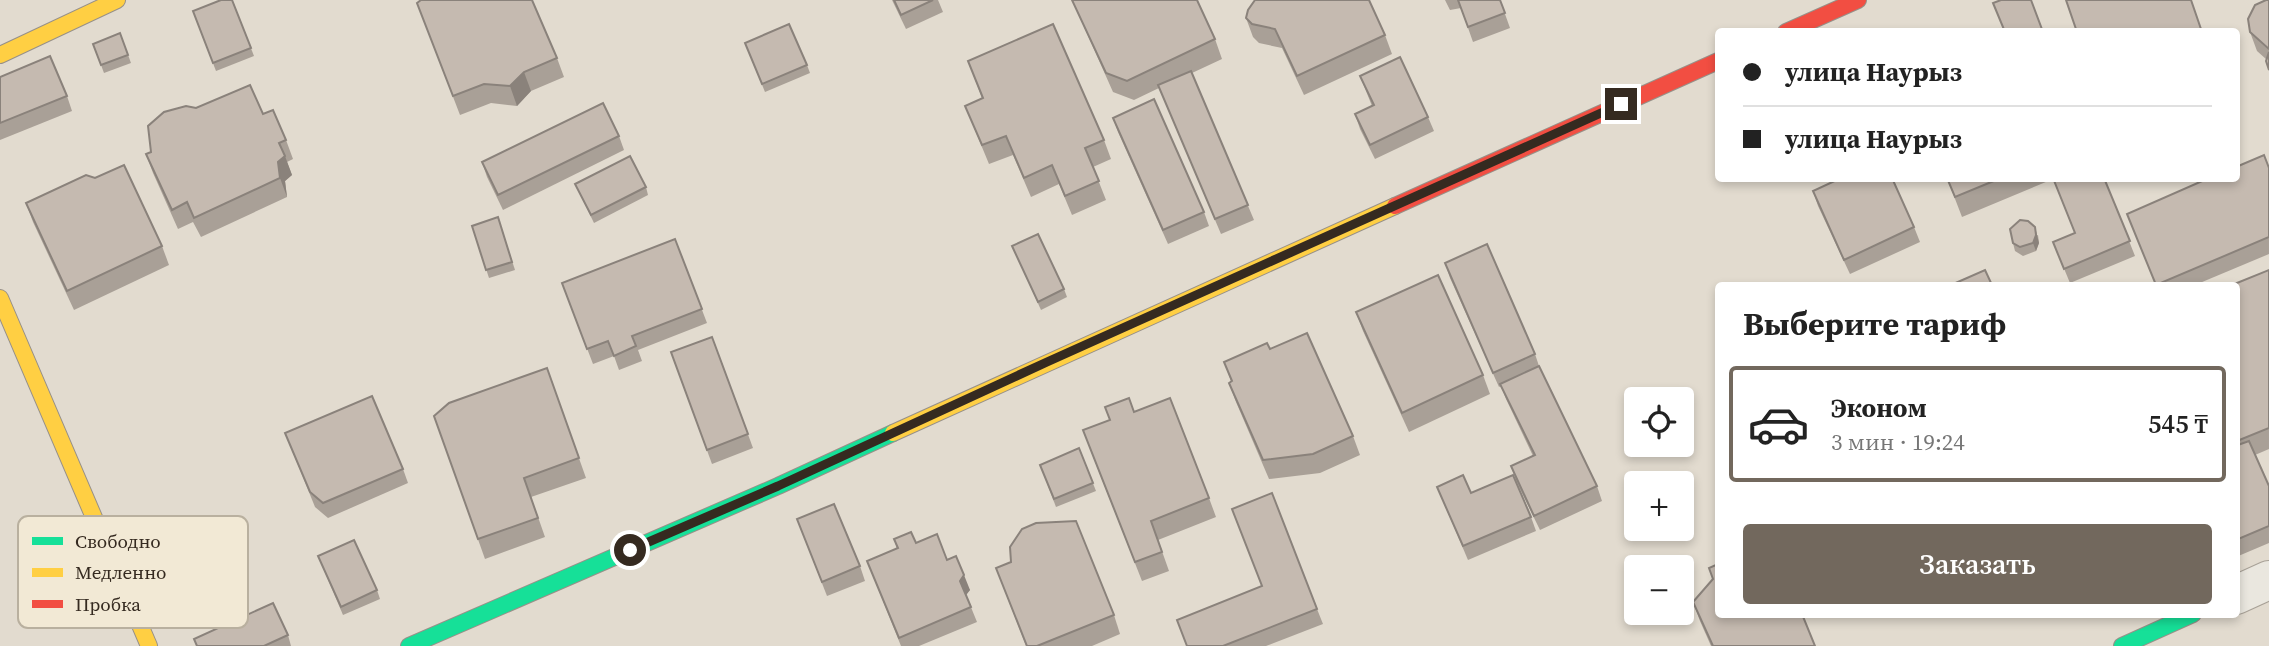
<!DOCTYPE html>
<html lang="ru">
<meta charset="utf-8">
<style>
body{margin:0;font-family:"Source Serif 4",serif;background:#f2f2f2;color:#222;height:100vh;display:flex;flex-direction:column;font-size:26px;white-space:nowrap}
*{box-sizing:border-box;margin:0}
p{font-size:23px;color:#767676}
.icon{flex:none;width:38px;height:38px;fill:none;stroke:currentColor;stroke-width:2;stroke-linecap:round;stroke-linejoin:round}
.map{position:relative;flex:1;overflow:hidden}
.panel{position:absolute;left:1715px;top:282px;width:525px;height:336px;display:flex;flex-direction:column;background:#fff;border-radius:7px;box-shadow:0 4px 10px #0003}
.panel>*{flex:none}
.banner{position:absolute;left:1715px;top:28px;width:525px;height:154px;border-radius:7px;box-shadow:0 4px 10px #0003;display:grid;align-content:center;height:154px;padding:0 28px;background:#fff}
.controls{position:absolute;left:1624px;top:387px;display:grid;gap:14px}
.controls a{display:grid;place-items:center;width:70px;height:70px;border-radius:7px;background:#fff;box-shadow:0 4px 10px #0003;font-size:35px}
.end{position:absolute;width:32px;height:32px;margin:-16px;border:9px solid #352a20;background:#fff;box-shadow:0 0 0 4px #fff}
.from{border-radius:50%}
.banner b{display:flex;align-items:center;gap:24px;height:66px;font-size:26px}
.banner b+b{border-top:2px solid #e0e0e0}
.banner i{width:18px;height:18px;background:#222}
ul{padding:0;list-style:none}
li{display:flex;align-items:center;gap:21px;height:116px;margin:0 14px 10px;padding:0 14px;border:4px solid transparent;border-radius:7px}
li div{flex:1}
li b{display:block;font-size:26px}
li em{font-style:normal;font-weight:600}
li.selected{border-color:#72685d}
li>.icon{width:63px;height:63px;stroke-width:1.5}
h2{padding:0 28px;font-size:32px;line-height:84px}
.action{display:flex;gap:14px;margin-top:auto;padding:14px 28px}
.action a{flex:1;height:80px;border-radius:7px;background:#72685d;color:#fff;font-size:28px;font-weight:600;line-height:80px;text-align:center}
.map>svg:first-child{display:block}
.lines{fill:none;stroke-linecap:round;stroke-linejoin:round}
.street-casing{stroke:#a8a197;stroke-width:40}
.fast-casing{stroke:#979088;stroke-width:18}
.slow-casing{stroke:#979088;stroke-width:18}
.jam-casing{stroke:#979088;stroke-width:18}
.street{stroke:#eae7df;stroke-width:38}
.fast{stroke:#16e098;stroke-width:16}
.slow{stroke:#ffcf43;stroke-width:16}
.jam{stroke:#f24e42;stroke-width:16}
.wall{fill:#a9a097}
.shaded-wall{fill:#8a827b}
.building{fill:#c5bab0;stroke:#8a827b;stroke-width:2}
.route{stroke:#352a20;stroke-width:9}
.key{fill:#f2e9d5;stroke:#b9b09f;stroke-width:2}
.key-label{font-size:19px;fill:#352a20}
</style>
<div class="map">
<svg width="2269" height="646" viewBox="0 0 2269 646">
<rect width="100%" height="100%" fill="#e2dbcf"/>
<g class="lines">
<defs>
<path id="street" d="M2236,595L2269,580"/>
<g id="fast">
<path d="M409,646L778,486L893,433"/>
<path d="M2122,646L2193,614"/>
</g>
<g id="slow">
<path d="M0,55L117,0"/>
<path d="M0,298L149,646"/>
<path d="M893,433L1395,206"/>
</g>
<g id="jam">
<path d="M1786,32L1858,0"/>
<path d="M1395,206L1718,61"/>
</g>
</defs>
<use href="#street" class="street-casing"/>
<use href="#fast" class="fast-casing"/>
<use href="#slow" class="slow-casing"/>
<use href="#jam" class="jam-casing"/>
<use href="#street" class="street"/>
<use href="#fast" class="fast"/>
<use href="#slow" class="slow"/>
<use href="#jam" class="jam"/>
</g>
<g class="wall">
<path d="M232,0L254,56L216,71L193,11Z"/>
<path d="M892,0H938L943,12L906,29Z"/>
<path d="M1072,0H1197L1215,39L1222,59L1192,73L1254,220L1221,234L1159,88L1134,100L1113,92Z"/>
<path d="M1445,0H1500L1510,28L1473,42L1461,8L1450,10Z"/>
<path d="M2269,0V71L2266,59L2257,51L2250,32Z"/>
<path d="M417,3L557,58L564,77L531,91L517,106L491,103L460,115Z"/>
<path d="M1246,18L1385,35L1392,54L1304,95L1282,48L1259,43L1253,37Z"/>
<path d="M120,33L131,63L104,73L93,44Z"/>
<path d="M748,51L807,65L810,73L765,92Z"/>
<path d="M968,61L1104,140L1111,159L1093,167L1106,200L1072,215L1059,184L1031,197L1013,155L989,164L965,106L982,98Z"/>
<path d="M1360,76L1428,117L1434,131L1375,159L1360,129L1355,114L1372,106Z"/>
<path d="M0,77L67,96L72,111L0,140Z"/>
<path d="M196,108L263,114L286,140L293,159L287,162L292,175L285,181L287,197L201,237L193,222L178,229L153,173L146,154L151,152Z"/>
<path d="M1113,118L1204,212L1209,226L1168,244L1118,132Z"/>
<path d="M619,136L624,150L503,210L487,177L482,162Z"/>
<path d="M2269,168V254L2195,285H2156L2127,214Z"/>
<path d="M1947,178H2104L2135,256L2070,283L2053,242L2075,233L2053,179L1962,217Z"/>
<path d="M575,184L646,187L648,195L594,223Z"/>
<path d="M1813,191L1914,227L1920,242L1850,274L1818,206Z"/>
<path d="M26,203L162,246L169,265L74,310L33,222Z"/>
<path d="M498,217L515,270L489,278L472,226Z"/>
<path d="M2038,235L2039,243L2036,251L2023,256L2015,251L2013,243Z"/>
<path d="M675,239L707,323L638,350L642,361L619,370L614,356L593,364L562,283Z"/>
<path d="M1012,246L1064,289L1067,297L1041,310Z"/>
<path d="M1445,263L1535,354L1540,369L1597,486L1602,501L1540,530L1516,481L1511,466L1533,456L1506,399L1501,386L1499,387L1450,278Z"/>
<path d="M2269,270V449L2255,455L2269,486V543L2236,557V285Z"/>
<path d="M1356,312L1483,375L1490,394L1409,432L1363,331Z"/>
<path d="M712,337L753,448L712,464L671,352Z"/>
<path d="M1270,349L1353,436L1360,455L1320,473L1269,479L1236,402L1229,383L1231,381L1224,362Z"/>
<path d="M547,368L586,478L531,497L545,537L485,559L434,416Z"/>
<path d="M1134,412L1209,498L1216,517L1158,540L1169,571L1142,581L1090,449Z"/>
<path d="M285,433L403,469L408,483L328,518L315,507Z"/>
<path d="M1079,448L1096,491L1056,507L1040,465Z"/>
<path d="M1437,487L1471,493L1531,517L1536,531L1468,560Z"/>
<path d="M797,519L860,566L865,581L827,596Z"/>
<path d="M894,539L916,543L947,560L970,590L966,595L977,622L919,646H901L867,561L897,549Z"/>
<path d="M318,556L377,590L380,599L343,615Z"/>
<path d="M996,568L1114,615L1120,634L1092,646H1026Z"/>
<path d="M1693,602L1815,646H1711L1700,621Z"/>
<path d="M1317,609L1323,624L1266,646H1187Z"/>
<path d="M288,635L291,646H196Z"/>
</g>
<g class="shaded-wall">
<path d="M524,72L531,91L517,106L510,86Z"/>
<path d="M285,156L292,175L285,181L287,197L280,178L278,162Z"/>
<path d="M2035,227L2039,243L2036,251L2033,243Z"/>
<path d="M964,575L970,590L966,595L960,581Z"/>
</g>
<g class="building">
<path d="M221,0H232L251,48L213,63L193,11Z"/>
<path d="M421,0H532L557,58L524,72L510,86L484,84L453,96L417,3Z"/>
<path d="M894,0H933L901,15Z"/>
<path d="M1072,0H1197L1215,39L1127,81L1106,73Z"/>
<path d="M1255,0H1369L1385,35L1297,76L1275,29L1252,24L1246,18L1248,10Z"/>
<path d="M1458,0H1500L1505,13L1468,27Z"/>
<path d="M2001,0H2031L2043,32H2005L1993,3Z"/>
<path d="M2066,0H2191L2202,32H2077Z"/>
<path d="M2266,0H2269V49L2250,32L2248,19L2255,5Z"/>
<path d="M789,24L807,65L762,84L745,43Z"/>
<path d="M1053,24L1104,140L1085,148L1099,181L1065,196L1052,165L1024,178L1006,136L982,145L965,106L983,98L968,61Z"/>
<path d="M120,33L128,55L101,65L93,44Z"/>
<path d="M2269,52V70L2266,61Z"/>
<path d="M50,56L67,96L0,123V77Z"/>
<path d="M1400,57L1428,117L1370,145L1355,114L1374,105L1360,76Z"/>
<path d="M1191,71L1248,205L1215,219L1158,85Z"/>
<path d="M250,85L263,114L273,110L286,140L279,143L285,156L278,162L280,178L194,218L187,202L172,210L146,154L151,152L148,126L164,112L186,106L196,108Z"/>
<path d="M1154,99L1204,212L1163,230L1113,118Z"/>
<path d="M603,103L619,136L498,195L482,162Z"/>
<path d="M2264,155L2269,168V237L2156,285L2127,214L2209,178H2236V167Z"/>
<path d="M630,156L646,187L591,215L575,184Z"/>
<path d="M124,165L162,246L67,291L26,203L86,175L95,178Z"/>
<path d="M1841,178H1892L1914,227L1844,260L1813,191Z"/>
<path d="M1947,178H2001L1955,197Z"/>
<path d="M2053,178H2104L2130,241L2064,269L2053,242L2075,233Z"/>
<path d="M498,217L512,262L486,270L472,226Z"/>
<path d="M2020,220L2028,221L2035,227L2036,235L2033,243L2020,247L2013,243L2010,229Z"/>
<path d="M1038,234L1064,289L1038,302L1012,246Z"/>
<path d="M675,239L702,309L632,336L636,346L614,356L608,341L587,349L562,283Z"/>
<path d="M1487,244L1535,354L1493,373L1445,263Z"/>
<path d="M1985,270L1992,285H1951Z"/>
<path d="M2269,270V428L2237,441L2236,285H2232Z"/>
<path d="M1438,275L1483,375L1402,413L1356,312Z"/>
<path d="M1307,333L1353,436L1313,454L1263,460L1229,383L1232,381L1224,362L1267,343L1270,349Z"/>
<path d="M712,337L748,434L707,450L671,352Z"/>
<path d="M1539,366L1597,486L1534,516L1511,466L1535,455L1500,384Z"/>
<path d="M547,368L579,458L524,478L538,518L478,539L434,416L449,403Z"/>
<path d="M372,396L403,469L323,503L310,492L285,433Z"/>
<path d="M1129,398L1134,412L1170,398L1209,498L1151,521L1162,552L1135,562L1083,430L1110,420L1105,407Z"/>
<path d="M2236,441L2238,445L2249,441L2269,486V526L2236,540Z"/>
<path d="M1079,448L1093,483L1054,499L1040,465Z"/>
<path d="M1463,475L1471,493L1513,475L1531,517L1463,546L1437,487Z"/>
<path d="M1272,493L1317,609L1223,646H1187L1177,620L1262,586L1232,509Z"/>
<path d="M834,504L860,566L822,582L797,519Z"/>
<path d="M1076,521L1114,615L1037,646H1027L996,568L1011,562L1010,547L1022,529L1036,523Z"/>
<path d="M911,532L916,543L937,534L947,560L956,556L964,575L960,581L971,607L899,638L867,561L898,548L894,539Z"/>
<path d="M354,540L377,590L341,607L318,556Z"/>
<path d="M1718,564V614H1802L1815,646H1713L1693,602L1713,579L1709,568Z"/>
<path d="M273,603L288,635L264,646H197L194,639Z"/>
</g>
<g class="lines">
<path class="route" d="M630,550L778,486L1047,362L1621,104"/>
</g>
<rect x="18" y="516" width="230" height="112" rx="10" class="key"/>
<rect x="32" y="537" width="31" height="8" fill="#16e098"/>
<rect x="32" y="568" width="31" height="9" fill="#ffcf43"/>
<rect x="32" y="600" width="31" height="8" fill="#f24e42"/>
<g class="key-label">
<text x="75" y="548">Свободно</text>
<text x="75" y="579">Медленно</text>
<text x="75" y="611">Пробка</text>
</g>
</svg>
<div class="controls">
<a><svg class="icon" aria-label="locate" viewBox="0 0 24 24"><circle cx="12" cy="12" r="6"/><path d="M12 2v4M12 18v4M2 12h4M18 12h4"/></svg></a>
<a>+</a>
<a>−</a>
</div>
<i class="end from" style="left:630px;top:550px"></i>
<i class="end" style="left:1621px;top:104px"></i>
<div class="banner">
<b><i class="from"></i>улица Наурыз</b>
<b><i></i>улица Наурыз</b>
</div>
<section class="panel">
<h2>Выберите тариф</h2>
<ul>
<li class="selected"><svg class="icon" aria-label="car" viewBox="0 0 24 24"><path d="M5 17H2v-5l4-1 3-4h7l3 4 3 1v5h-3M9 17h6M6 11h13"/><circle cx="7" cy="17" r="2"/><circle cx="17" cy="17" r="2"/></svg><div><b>Эконом</b><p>3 мин · 19:24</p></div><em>545 ₸</em></li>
</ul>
<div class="action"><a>Заказать</a></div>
</section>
</div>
